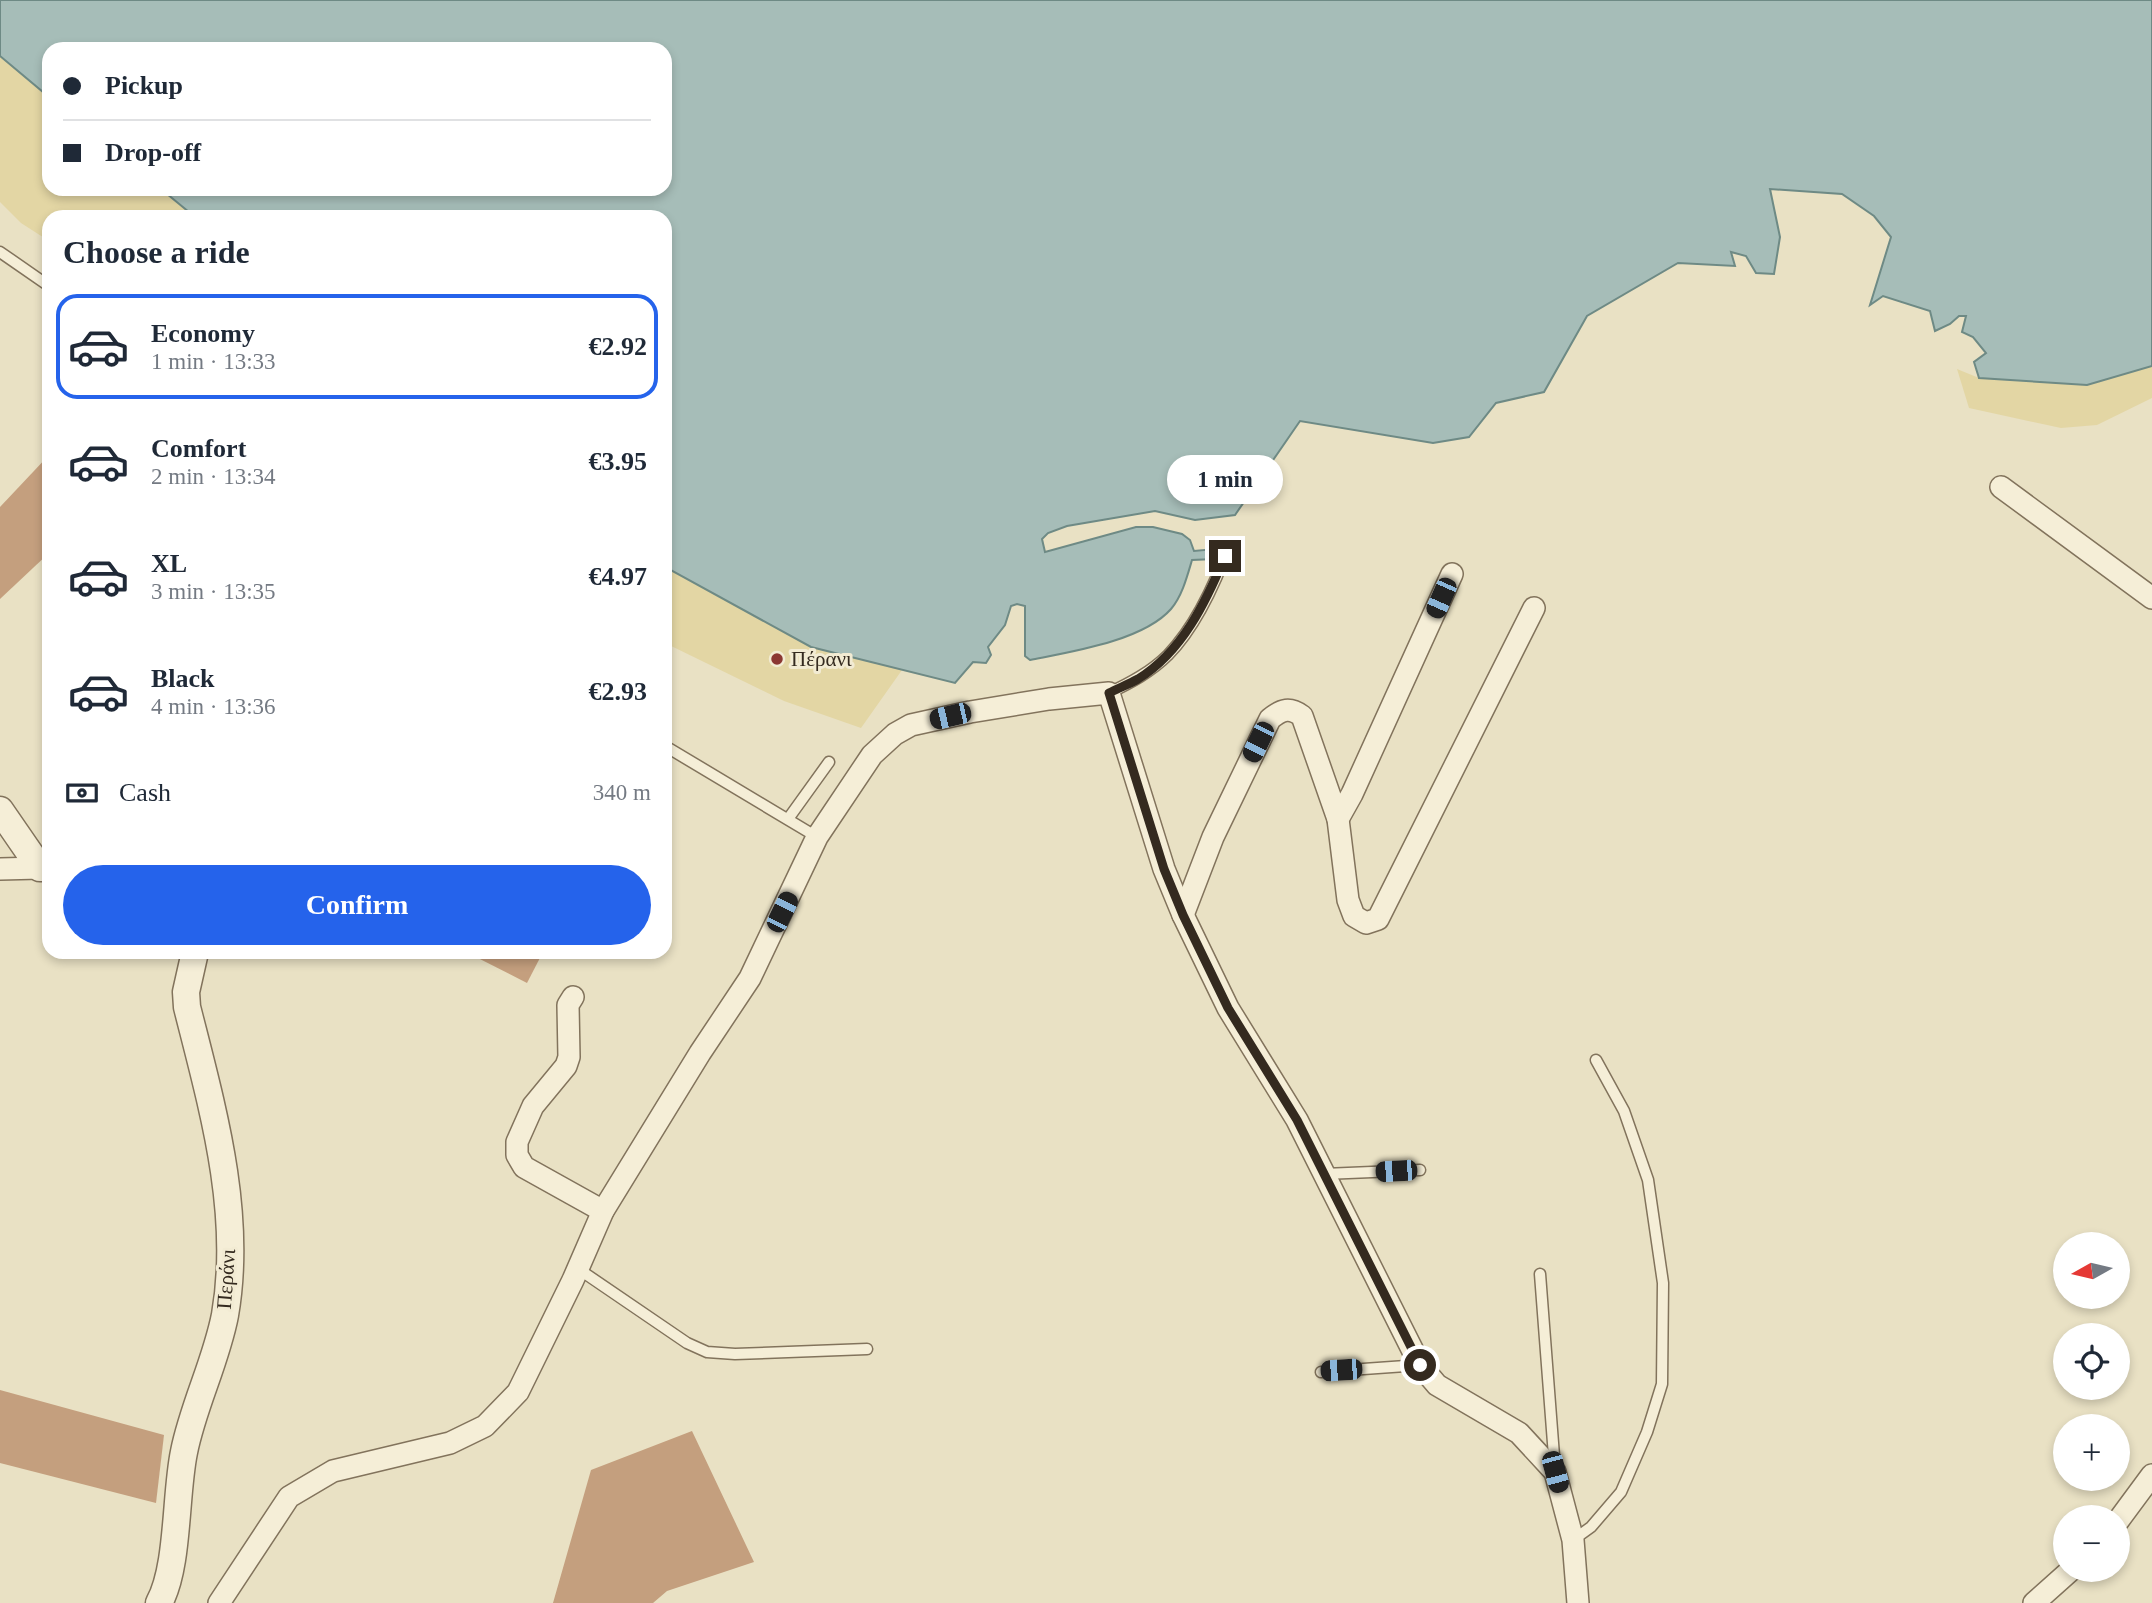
<!DOCTYPE html>
<meta charset="utf-8">
<style>
body{margin:0;font-family:Georgia,serif;background:#f6f6f7;color:#1f2937;height:100vh;display:flex;flex-direction:column;font-size:26px;white-space:nowrap}
*{box-sizing:border-box;margin:0}
p{font-size:23px;color:#747a83}
.icon{flex:none;width:38px;height:38px;fill:none;stroke:currentColor;stroke-width:2;stroke-linecap:round;stroke-linejoin:round}
.map{position:relative;flex:1;overflow:hidden}
.details{position:absolute;left:42px;top:210px;width:630px;height:749px;display:flex;flex-direction:column;background:#fff;border-radius:21px;box-shadow:0 4px 10px #0003}
.details>*{flex:none}
.guide{position:absolute;left:42px;top:42px;width:630px;height:154px;border-radius:21px;box-shadow:0 4px 10px #0003;display:grid;align-content:center;height:154px;padding:0 21px;background:#fff}
.needle{width:46px;rotate:262deg}
.fabs{position:absolute;left:2053px;top:1232px;display:grid;gap:14px}
.fabs a{display:grid;place-items:center;width:77px;height:77px;border-radius:50%;background:#fff;box-shadow:0 4px 10px #0003;font-size:35px}
.end{position:absolute;width:32px;height:32px;margin:-16px;border:9px solid #342a1f;background:#fff;box-shadow:0 0 0 4px #fff}
.from{border-radius:50%}
.bubble{position:absolute;height:49px;border-radius:24px;background:#fff;box-shadow:0 4px 10px #0003;font-size:23px;font-weight:700;line-height:49px;text-align:center}
.car{position:absolute;width:21px;height:42px;margin:-21px -10px;border-radius:9px;box-shadow:0 0 5px 2px #0007;background:linear-gradient(#222 24%,#8ab4d8 0 40%,#222 0 76%,#8ab4d8 0 86%,#222 0)}
.guide b{display:flex;align-items:center;gap:24px;height:66px;font-size:26px}
.guide b+b{border-top:2px solid #e0e1e3}
.guide i{width:18px;height:18px;background:#1f2937}
ul{padding:0;list-style:none}
li{display:flex;align-items:center;gap:21px;height:105px;margin:0 14px 10px;padding:0 7px;border:4px solid transparent;border-radius:21px}
li div{flex:1}
li b{display:block;font-size:26px}
li em{font-style:normal;font-weight:700}
li.on{border-color:#2563eb}
li>.icon{width:63px;height:63px;stroke-width:1.5}
h2{padding:0 21px;font-size:32px;line-height:84px}
.pay{display:flex;align-items:center;gap:18px;height:77px;padding:0 21px;font-size:26px}
.pay p{margin-inline-start:auto}
.button{display:flex;gap:14px;margin-top:auto;padding:14px 21px}
.button a{flex:1;height:80px;border-radius:42px;background:#2563eb;color:#fff;font-size:28px;font-weight:700;line-height:80px;text-align:center}
.map>svg:first-child{display:block}
.sand{fill:#e3d6a4}
.water{fill:#a6bdb8;stroke:#6e8a85;stroke-width:2}
.building{fill:#c49f7e}
.lines{fill:none;stroke-linecap:round;stroke-linejoin:round}
.service-casing{stroke:#82735c;stroke-width:13}
.minor-casing{stroke:#82735c;stroke-width:24}
.tertiary-casing{stroke:#82735c;stroke-width:29}
.service{stroke:#f5eed7;stroke-width:10}
.minor{stroke:#f5eed7;stroke-width:21}
.tertiary{stroke:#f5eed7;stroke-width:26}
.route{stroke:#342a1f;stroke-width:9}
.poi-dot{fill:#8b3732;stroke:#f2ebd3;stroke-width:2.5}
.labels{text-anchor:middle;stroke-width:6;stroke-linejoin:round;paint-order:stroke}
.poi-label{font-size:21px;fill:#342a1f;stroke:#f2ebd3;text-anchor:start}
.street-label{font-size:21px;fill:#342a1f;stroke:#f2ebd3}
</style>
<div class="map">
<svg width="2152" height="1603" viewBox="0 0 2152 1603">
<rect width="100%" height="100%" fill="#e9e1c4"/>
<g class="sand">
<path d="M0,56L49,97V189H161L195,217H49V241L21,223L0,202Z"/>
<path d="M2152,366V398L2097,425L2061,428L1969,408L1957,369L1979,378L2087,385Z"/>
<path d="M665,567L811,647L902,670L861,728L784,701L665,643Z"/>
</g>
<path class="water" d="M0,0H2152V366L2087,385L1979,378L1974,362L1986,353L1973,337L1962,332L1966,316H1959L1950,324L1935,331L1930,311L1883,296L1870,305L1891,237L1874,216L1842,194L1770,189L1780,237L1774,274L1756,273L1746,256L1731,252L1735,266L1678,263L1587,316L1544,392L1496,403L1469,437L1433,443L1300,421L1235,515L1195,520L1155,511L1067,526L1048,533L1042,539L1045,552L1136,527H1153L1182,534L1190,540L1194,551L1215,549V559L1192,560C1187,577 1182,596 1171,609C1143,641 1070,652 1030,660L1025,656V606L1017,604L1011,606L1005,625L988,647L991,655L986,663L973,662L955,683L811,647L665,567V217H195L161,189H665V49H49V97L0,56Z"/>
<g class="building">
<path d="M49,455V553L0,599V507Z"/>
<path d="M466,952H543L527,983Z"/>
<path d="M0,1390L164,1435L156,1503L0,1463Z"/>
<path d="M692,1431L754,1562L667,1591L653,1603H553L591,1470Z"/>
</g>
<g class="lines">
<defs>
<g id="service">
<path d="M0,252L49,286"/>
<path d="M1109,693C1130,683 1151,672 1168,655C1197,625 1216,582 1230,543"/>
<path d="M665,746L817,837"/>
<path d="M788,819L829,762"/>
<path d="M1324,1174L1420,1170"/>
<path d="M577,1268L687,1343L707,1352L735,1354L867,1349"/>
<path d="M1540,1274L1555,1469"/>
<path d="M1321,1372L1420,1365"/>
<path d="M1573,1540L1591,1527L1621,1492L1647,1432L1662,1384L1663,1283L1648,1180L1624,1111L1596,1060"/>
</g>
<g id="minor">
<path d="M2001,487L2152,598"/>
<path d="M1338,819L1352,794L1452,574"/>
<path d="M0,869L40,868"/>
<path d="M1183,915L1213,837L1270,719C1282,709 1290,707 1302,716L1338,819L1348,900L1354,916L1366,923L1378,919L1534,608"/>
<path d="M573,997L568,1005L569,1057L566,1066L533,1106L517,1142V1155L524,1167L603,1211"/>
<path d="M2118,1521L2152,1475"/>
<path d="M219,1603L289,1497L333,1471L450,1443L485,1426L518,1392L573,1280L603,1211L700,1053L750,978L817,837L872,755L895,734L911,725L970,712L1049,699L1109,693L1164,869L1183,915L1228,1008L1297,1120L1420,1365L1437,1385L1519,1433L1555,1472L1573,1540L1578,1603"/>
<path d="M2034,1603L2071,1570"/>
</g>
<g id="tertiary">
<path d="M0,810L40,868H49"/>
<path d="M159,1603C179,1567 175,1495 184,1452C193,1406 216,1362 225,1315C243,1212 212,1106 187,1007L186,992L195,952"/>
</g>
</defs>
<use href="#service" class="service-casing"/>
<use href="#minor" class="minor-casing"/>
<use href="#tertiary" class="tertiary-casing"/>
<use href="#service" class="service"/>
<use href="#minor" class="minor"/>
<use href="#tertiary" class="tertiary"/>
</g>
<g class="lines">
<path class="route" d="M1225,556C1206,602 1182,652 1138,679C1129,684 1119,688 1109,693L1164,869L1183,915L1228,1008L1297,1120L1420,1365"/>
</g>
<circle class="poi-dot" cx="777" cy="659" r="7"/>
<g class="labels">
<g class="poi-label">
<text x="791" y="666">Πέρανι</text>
</g>
<g class="street-label">
<text transform="translate(226 1279) rotate(-86)" y="7">Περάνι</text>
</g>
</g>
</svg>
<div class="fabs">
<a><svg class="needle" viewBox="-14 -14 28 28"><path d="M0-13l5 13h-10z" fill="#e53935"/><path d="M0 13l5-13h-10z" fill="#747a83"/></svg></a>
<a><svg class="icon" aria-label="locate" viewBox="0 0 24 24"><circle cx="12" cy="12" r="6"/><path d="M12 2v4M12 18v4M2 12h4M18 12h4"/></svg></a>
<a>+</a>
<a>−</a>
</div>
<i class="end from" style="left:1420px;top:1365px"></i>
<i class="end" style="left:1225px;top:556px"></i>
<div class="bubble" style="left:1167px;top:455px;width:116px">1 min</div>
<i class="car" style="left:1441px;top:598px;rotate:204deg"></i>
<i class="car" style="left:950px;top:716px;rotate:257deg"></i>
<i class="car" style="left:1258px;top:742px;rotate:206deg"></i>
<i class="car" style="left:782px;top:912px;rotate:26deg"></i>
<i class="car" style="left:1396px;top:1171px;rotate:267deg"></i>
<i class="car" style="left:1341px;top:1370px;rotate:266deg"></i>
<i class="car" style="left:1555px;top:1472px;rotate:165deg"></i>
<div class="guide">
<b><i class="from"></i>Pickup</b>
<b><i></i>Drop-off</b>
</div>
<section class="details">
<h2>Choose a ride</h2>
<ul>
<li class="on"><svg class="icon" aria-label="car" viewBox="0 0 24 24"><path d="M5 17H2v-5l4-1 3-4h7l3 4 3 1v5h-3M9 17h6M6 11h13"/><circle cx="7" cy="17" r="2"/><circle cx="17" cy="17" r="2"/></svg><div><b>Economy</b><p>1 min · 13:33</p></div><em>€2.92</em></li>
<li><svg class="icon" aria-label="car" viewBox="0 0 24 24"><path d="M5 17H2v-5l4-1 3-4h7l3 4 3 1v5h-3M9 17h6M6 11h13"/><circle cx="7" cy="17" r="2"/><circle cx="17" cy="17" r="2"/></svg><div><b>Comfort</b><p>2 min · 13:34</p></div><em>€3.95</em></li>
<li><svg class="icon" aria-label="car" viewBox="0 0 24 24"><path d="M5 17H2v-5l4-1 3-4h7l3 4 3 1v5h-3M9 17h6M6 11h13"/><circle cx="7" cy="17" r="2"/><circle cx="17" cy="17" r="2"/></svg><div><b>XL</b><p>3 min · 13:35</p></div><em>€4.97</em></li>
<li><svg class="icon" aria-label="car" viewBox="0 0 24 24"><path d="M5 17H2v-5l4-1 3-4h7l3 4 3 1v5h-3M9 17h6M6 11h13"/><circle cx="7" cy="17" r="2"/><circle cx="17" cy="17" r="2"/></svg><div><b>Black</b><p>4 min · 13:36</p></div><em>€2.93</em></li>
</ul>
<div class="pay"><svg class="icon" aria-label="cash" viewBox="0 0 24 24"><path d="M3 7h18v10H3z"/><circle cx="12" cy="12" r="2"/></svg>Cash<p>340 m</p></div>
<div class="button"><a>Confirm</a></div>
</section>
</div>
